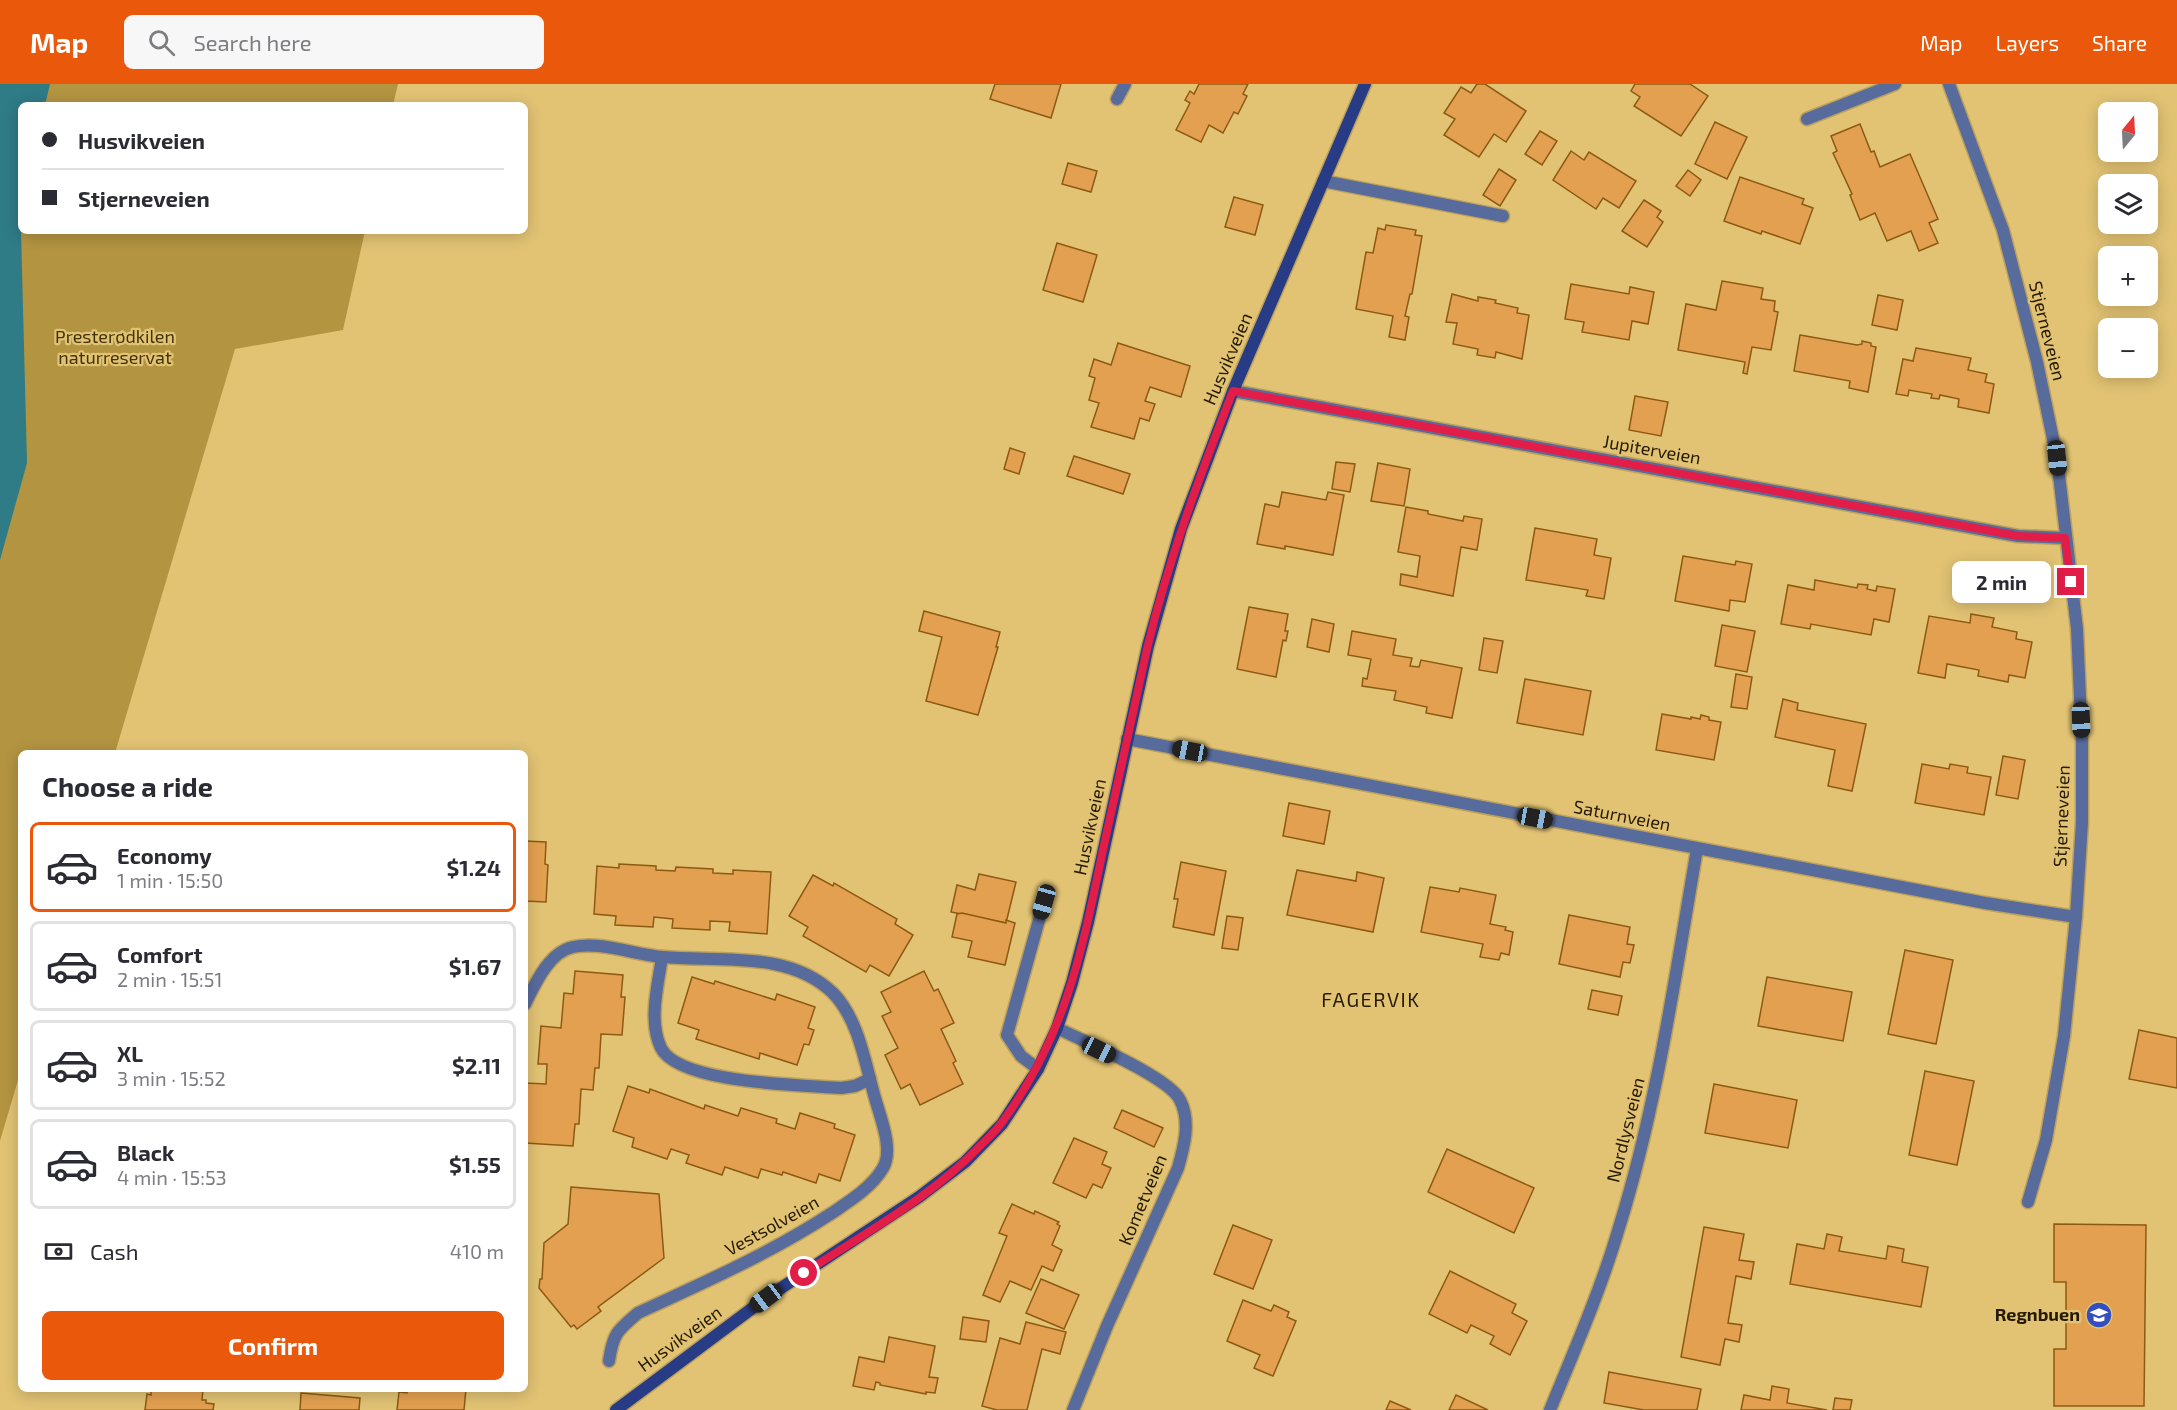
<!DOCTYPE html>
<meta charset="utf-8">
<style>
body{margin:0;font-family:"Exo 2",sans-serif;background:#f7f7f7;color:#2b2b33;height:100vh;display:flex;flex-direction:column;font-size:22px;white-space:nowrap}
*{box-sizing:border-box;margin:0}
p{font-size:20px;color:#7c7c81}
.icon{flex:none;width:33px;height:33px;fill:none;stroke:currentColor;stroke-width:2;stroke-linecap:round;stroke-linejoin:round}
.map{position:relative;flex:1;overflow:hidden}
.drawer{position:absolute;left:18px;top:666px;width:510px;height:642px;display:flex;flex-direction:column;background:#fff;border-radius:9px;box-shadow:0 3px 15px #0003}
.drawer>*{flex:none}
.banner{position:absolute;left:18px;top:18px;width:510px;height:132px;border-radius:9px;box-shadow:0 3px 15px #0003;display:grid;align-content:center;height:132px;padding:0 24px;background:#fff}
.needle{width:39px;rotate:18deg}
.buttons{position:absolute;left:2098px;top:18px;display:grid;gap:12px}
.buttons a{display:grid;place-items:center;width:60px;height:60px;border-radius:9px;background:#fff;box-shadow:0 3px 15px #0003;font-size:30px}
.end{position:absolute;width:27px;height:27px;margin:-14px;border:8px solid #e11d48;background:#fff;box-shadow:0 0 0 3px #fff}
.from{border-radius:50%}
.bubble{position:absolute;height:42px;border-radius:9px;background:#fff;box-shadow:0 3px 15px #0003;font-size:20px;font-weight:700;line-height:42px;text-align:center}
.car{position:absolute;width:18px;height:36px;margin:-18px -9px;border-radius:8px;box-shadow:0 0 4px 2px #0007;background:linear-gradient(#222 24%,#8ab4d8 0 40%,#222 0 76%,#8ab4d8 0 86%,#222 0)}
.banner b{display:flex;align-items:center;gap:21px;height:57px;font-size:22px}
.banner b+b{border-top:2px solid #e1e1e2}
.banner i{width:15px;height:15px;background:#2b2b33}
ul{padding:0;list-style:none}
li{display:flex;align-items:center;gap:18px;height:90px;margin:0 12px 9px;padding:0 12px;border:3px solid #e1e1e2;border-radius:9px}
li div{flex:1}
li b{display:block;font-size:22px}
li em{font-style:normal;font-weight:700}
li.active{border-color:#ea580c}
li>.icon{width:54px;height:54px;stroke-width:1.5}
h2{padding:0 24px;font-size:27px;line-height:72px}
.pay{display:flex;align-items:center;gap:15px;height:66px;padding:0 24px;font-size:22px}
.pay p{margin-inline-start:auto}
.action{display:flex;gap:12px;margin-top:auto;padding:12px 24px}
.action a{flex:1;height:69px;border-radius:9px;background:#ea580c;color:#fff;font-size:24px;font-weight:700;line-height:69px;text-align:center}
header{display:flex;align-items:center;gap:36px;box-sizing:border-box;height:84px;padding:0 30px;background:#ea580c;color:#fff}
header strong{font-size:28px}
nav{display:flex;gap:33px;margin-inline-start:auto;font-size:21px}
.search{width:420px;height:54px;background:#f7f7f7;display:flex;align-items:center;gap:15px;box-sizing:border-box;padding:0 21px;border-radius:9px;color:#7c7c81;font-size:22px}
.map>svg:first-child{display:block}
.green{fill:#b39441}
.water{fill:#2f7b86}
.building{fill:#e3a050;stroke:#8d5a13;stroke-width:1.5}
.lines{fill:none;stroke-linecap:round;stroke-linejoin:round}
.street-casing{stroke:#bca15d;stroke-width:15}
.secondary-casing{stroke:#bca15d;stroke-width:15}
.street{stroke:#586b9d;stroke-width:12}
.secondary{stroke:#283c86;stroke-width:12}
.route{stroke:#e11d48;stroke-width:8}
.labels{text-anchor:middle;stroke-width:4.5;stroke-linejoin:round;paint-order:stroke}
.street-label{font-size:18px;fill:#261a00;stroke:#e2c374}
.park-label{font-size:18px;fill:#423307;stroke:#e2c374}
.poi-label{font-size:18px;font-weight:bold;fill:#261a00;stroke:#e2c374;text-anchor:end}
.neighbourhood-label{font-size:20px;letter-spacing:1.5px;fill:#261a00;stroke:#e2c374}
</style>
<header>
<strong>Map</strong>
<div class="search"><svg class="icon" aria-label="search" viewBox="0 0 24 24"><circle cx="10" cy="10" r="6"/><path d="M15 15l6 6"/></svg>Search here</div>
<nav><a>Map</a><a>Layers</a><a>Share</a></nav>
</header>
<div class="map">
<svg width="2177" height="1326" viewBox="0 0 2177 1326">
<rect width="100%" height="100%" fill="#e2c374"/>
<path class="green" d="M0,0H398L393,21H21V147H365L343,246L235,265L115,669H21V986L0,1057Z"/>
<path class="water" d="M0,0H50L45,21H21V147L27,379L0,476Z"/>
<g class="building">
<path d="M995,0H1061L1051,34L990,15Z"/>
<path d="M1199,0H1248L1243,10L1247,12L1238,30L1234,28L1223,49L1209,41L1201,58L1176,46L1190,19L1185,16L1190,7L1194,10Z"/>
<path d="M1477,0H1485L1526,27L1506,58L1494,50L1479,73L1444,51L1455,35L1444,29L1461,3L1471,9Z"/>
<path d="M1635,0H1690L1708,12L1681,52L1634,22L1640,13L1631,7Z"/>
<path d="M1715,38L1747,53L1727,95L1695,80Z"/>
<path d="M1860,40L1871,68L1874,67L1880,83L1910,70L1938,135L1929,139L1938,159L1919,167L1911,147L1887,157L1875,129L1860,136L1850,111L1852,110L1833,69L1837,67L1831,52Z"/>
<path d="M1540,47L1557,57L1542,81L1525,70Z"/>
<path d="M1571,67L1584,76L1589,68L1636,97L1619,124L1603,114L1596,125L1553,96Z"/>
<path d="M1068,79L1097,87L1091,108L1062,100Z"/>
<path d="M1499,85L1516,96L1500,122L1483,111Z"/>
<path d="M1688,86L1701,96L1690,112L1676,102Z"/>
<path d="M1740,93L1804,115L1802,120L1813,124L1800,160L1762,147L1761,150L1724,137Z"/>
<path d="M1234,113L1263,121L1255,151L1225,143Z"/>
<path d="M1644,116L1661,127L1657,133L1663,138L1647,163L1622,147Z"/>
<path d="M1386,141L1416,146L1415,151L1422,152L1412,210H1410L1405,232L1409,233L1405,256L1389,253L1393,232L1356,225L1366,168L1373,169L1378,144L1385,146Z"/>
<path d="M1057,159L1097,171L1083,218L1043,206Z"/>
<path d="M1722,197L1763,204L1761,215L1775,217L1774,227L1778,228L1771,266L1752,263L1747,290L1743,289L1745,278L1678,266L1686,220L1716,226Z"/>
<path d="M1571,200L1629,210L1630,203L1654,208L1648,240L1632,237L1629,256L1582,248L1584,238L1565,235Z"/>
<path d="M1452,210L1478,217V213L1496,216L1495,219L1518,224L1517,229L1529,231L1522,275L1496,268L1495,274L1477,271L1478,265L1453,260L1457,239L1446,238Z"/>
<path d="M1878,211L1903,216L1897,246L1872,241Z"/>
<path d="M1800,251L1857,261L1862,260V257L1871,259V262L1876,263L1868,308L1849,304L1850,297L1794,287Z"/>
<path d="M1118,259L1190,282L1181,313L1150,303L1145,317L1155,320L1149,337L1140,334L1134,355L1091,343L1099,319L1089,316L1095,294L1089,292L1094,275L1111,281Z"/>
<path d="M1916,264L1971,274L1968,286L1987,290L1985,298L1994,300L1989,329L1958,323L1959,315L1940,311L1939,315L1931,314L1932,310L1909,306L1908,312L1896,310L1903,275L1913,277Z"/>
<path d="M1635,312L1668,318L1661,352L1629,346Z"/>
<path d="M1010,364L1025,369L1019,390L1004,385Z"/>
<path d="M1074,372L1130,390L1123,410L1067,392Z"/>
<path d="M1336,378L1355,380L1350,408L1332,405Z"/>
<path d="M1378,379L1410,385L1404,422L1371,417Z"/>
<path d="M1282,408L1326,416L1328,408L1344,411L1333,471L1285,462V465L1257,460L1265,420L1279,423Z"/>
<path d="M1406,423L1428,427V430L1463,437L1464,432L1482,435L1477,466L1461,463L1453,512L1400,501L1401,490L1417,493L1420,472L1398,468Z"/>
<path d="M1535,444L1597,455L1594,471L1611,474L1604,515L1586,512L1588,506L1526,496Z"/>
<path d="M1683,472L1735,481L1736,477L1752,480L1745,518L1730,516L1729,527L1675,517Z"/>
<path d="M1815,496L1857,504L1858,500L1868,501L1867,505L1876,507L1877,502L1895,505L1889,538L1874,535L1871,551L1811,540L1810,545L1781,540L1788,501L1814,506Z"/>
<path d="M1249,523L1288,530L1285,547H1288L1286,557L1283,556L1276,593L1237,585Z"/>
<path d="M924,527L1000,548L996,563H998L978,631L926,617L942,553L919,547Z"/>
<path d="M1971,530L1994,534L1992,543L2017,548L2016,555L2032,558L2025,594L2009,591L2008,598L1978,592L1979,586L1947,580L1945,594L1918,589L1929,532L1970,539Z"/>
<path d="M1312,535L1334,540L1329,568L1307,563Z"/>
<path d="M1722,541L1755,547L1747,588L1715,582Z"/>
<path d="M1352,547L1396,555L1393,571L1412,574L1410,582L1419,583L1421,576L1462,584L1452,634L1426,629L1427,623L1394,616L1396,607L1362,602L1363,594L1367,595L1371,575L1348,571Z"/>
<path d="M1484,554L1503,557L1497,589L1479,586Z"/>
<path d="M1736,590L1752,593L1747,625L1731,623Z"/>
<path d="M1525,595L1591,607L1583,651L1517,639Z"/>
<path d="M1783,615L1798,619L1797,626L1866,640L1852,707L1828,702L1835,666L1775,653Z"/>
<path d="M1662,630L1691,635V633L1700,635L1701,631L1709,633V636L1721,638L1714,676L1656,666Z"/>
<path d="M2003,672L2025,676L2018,715L1996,711Z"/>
<path d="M1922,680L1949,685L1950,680L1968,683L1967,689L1991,693L1984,731L1915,719Z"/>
<path d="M1289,719L1330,727L1324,760L1283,752Z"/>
<path d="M525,757L546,758L545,780L548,781L546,818L525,817Z"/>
<path d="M1181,778L1226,787L1214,851L1173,843L1178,815H1174Z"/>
<path d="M619,780L656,782V786L675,787L676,783L713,785V789L733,790V786L771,788L767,850L729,847L730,838L710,837V846L672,844L673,835L654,833L653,843L615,841L616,832L594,830L597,782L619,784Z"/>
<path d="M1297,786L1356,797L1357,788L1384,794L1373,848L1287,831Z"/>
<path d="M979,790L1016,798L1006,839L951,828L957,801L975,806Z"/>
<path d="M813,791L833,802L834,799L897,835L895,840L913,851L889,892L870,881L866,888L803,852L808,843L789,832Z"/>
<path d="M1430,803L1459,808L1460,804L1496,811L1490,840L1506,843L1505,846L1513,848L1509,871L1501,869L1499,876L1480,873L1483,860L1421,848Z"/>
<path d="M962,829L1006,839V836L1015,839L1005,881L968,873L972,857L952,853L957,830Z"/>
<path d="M1569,831L1630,843L1627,860L1634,861L1630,879L1623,878L1620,893L1559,880Z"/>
<path d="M1227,832L1243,834L1238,866L1222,864Z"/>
<path d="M1905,866L1953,876L1936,960L1888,950Z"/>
<path d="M575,887L623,891L621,913H625L622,951L601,950L599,984H595L593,1006L581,1005L579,1040H575L573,1062L525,1059L527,1037L525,1036V999L546,1000L547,980H538L541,942L561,944L564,909L573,910Z"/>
<path d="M924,887L934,907L938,905L954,939L941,945L956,977L953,979L963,1000L920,1021L910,1000L901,1005L885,971L898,964L882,932L891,928L881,908Z"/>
<path d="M692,893L714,900L715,897L775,916L777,910L815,923L808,944L814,946L809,961L804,960L797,981L760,969L759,975L696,955L699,946L678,939Z"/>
<path d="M1767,893L1852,908L1843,957L1758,942Z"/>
<path d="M1592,906L1622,912L1618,931L1588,925Z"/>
<path d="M2139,946L2177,954V1004L2129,995Z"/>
<path d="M1925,987L1974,997L1957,1081L1909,1071Z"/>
<path d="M1714,1000L1797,1016L1788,1064L1705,1049Z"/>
<path d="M628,1002L649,1009L650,1005L704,1025L705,1021L738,1032L741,1024L777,1035L776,1039L795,1045L800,1029L835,1040L834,1044L855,1051L840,1097L819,1090L816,1099L783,1088L782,1091L761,1085L758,1094L725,1083L722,1091L686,1079L689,1071L671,1065L667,1075L632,1063L634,1054L613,1047Z"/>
<path d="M1122,1026L1163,1044L1154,1063L1114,1044Z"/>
<path d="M1074,1054L1107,1068L1102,1080L1111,1084L1102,1104L1093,1100L1086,1114L1053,1099Z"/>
<path d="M1447,1065L1534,1104L1514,1149L1428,1108Z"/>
<path d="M571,1103L659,1110L664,1174L598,1223L601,1227L577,1245L574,1241L571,1243L539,1204L540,1195H542L544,1159L568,1140Z"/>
<path d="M1012,1120L1034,1130L1035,1127L1059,1138L1057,1140L1060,1142L1052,1161L1062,1166L1053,1187L1042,1182L1031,1206L1010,1197L1000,1218L983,1211L1007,1152L999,1149Z"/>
<path d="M2054,1140L2146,1141L2144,1322H2054V1265H2066V1198H2054Z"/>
<path d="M1233,1141L1272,1156L1253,1205L1214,1190Z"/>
<path d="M1704,1143L1744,1150L1739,1176L1754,1178L1751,1195L1736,1192L1728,1239L1742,1241L1739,1258L1725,1255L1720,1281L1681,1273Z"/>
<path d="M1827,1150L1842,1153L1839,1167L1886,1175L1888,1162L1904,1165L1902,1178L1928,1183L1921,1223L1790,1200L1797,1160L1824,1165Z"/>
<path d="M1450,1187L1516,1220L1512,1229L1527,1237L1510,1271L1490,1260L1494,1252L1471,1241L1467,1249L1429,1230Z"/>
<path d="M1041,1195L1079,1211L1064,1245L1026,1229Z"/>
<path d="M1243,1216L1271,1227L1274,1221L1289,1228L1287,1233L1296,1237L1273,1292L1254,1284L1260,1271L1227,1257Z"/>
<path d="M963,1233L989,1237L986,1258L960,1255Z"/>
<path d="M1026,1238L1066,1248L1060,1270L1042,1265L1027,1326H997L982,1322L1000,1254L1020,1260Z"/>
<path d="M889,1253L935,1262L929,1293L938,1294L935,1309L926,1308V1310L880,1301V1299L876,1298L874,1306L853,1302L859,1273L884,1278Z"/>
<path d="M1609,1288L1701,1305L1697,1326H1644L1604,1319Z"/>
<path d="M1772,1302L1789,1305L1787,1319L1827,1326H1741L1744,1311L1770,1316Z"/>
<path d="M151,1305H203L202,1316H206V1319L214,1320L213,1326H145L147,1310L151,1311Z"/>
<path d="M407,1305H466L464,1326H397L399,1308L407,1309Z"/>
<path d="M301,1309L360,1314L359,1326H300Z"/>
<path d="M1456,1311L1488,1326H1449Z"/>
<path d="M1835,1314L1852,1316L1850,1326H1833Z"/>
<path d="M1390,1317L1411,1326H1386Z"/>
</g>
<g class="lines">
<defs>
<g id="street">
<path d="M1949,0L2003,146L2037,278L2057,374L2077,545L2082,658V738L2076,833L2064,952L2046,1056L2028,1118"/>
<path d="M1117,15L1125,0"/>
<path d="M1807,35L1895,0"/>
<path d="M1323,97L1503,132"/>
<path d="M1233,307L2018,452L2065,454"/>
<path d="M1127,655L1985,819L2076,833"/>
<path d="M662,873C658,901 648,937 661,964C679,1000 804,1001 841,1004L855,1002L870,995"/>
<path d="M525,920C535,900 549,868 573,863C602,857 635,871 663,873C719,878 789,866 833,909C859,936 865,979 875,1014C880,1032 894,1066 883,1084C872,1103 850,1117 832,1129C771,1169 705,1198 638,1229C618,1246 613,1249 609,1277"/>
<path d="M1057,944C1083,957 1169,993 1180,1016C1191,1037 1184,1063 1178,1084L1107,1242L1073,1326"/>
<path d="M1038,985L1021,972L1007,951L1044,818"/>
<path d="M1550,1326C1574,1267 1600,1208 1618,1147C1657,1023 1675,893 1697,765"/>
</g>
<path id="secondary" d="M616,1326L766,1214L919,1113L965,1078L1002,1040L1038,985L1057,944L1072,899L1088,838L1148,562L1181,445L1233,307L1365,0"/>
</defs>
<use href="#street" class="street-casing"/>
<use href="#secondary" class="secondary-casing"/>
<use href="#street" class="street"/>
<use href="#secondary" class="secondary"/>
</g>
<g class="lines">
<path class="route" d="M804,1189C865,1149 932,1113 982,1060C989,1053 997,1046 1003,1037C1066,951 1082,867 1103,766C1118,699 1132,632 1147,565C1168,477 1200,391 1233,307L2018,452L2065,454L2071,498"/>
</g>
<defs>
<symbol id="school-disc" viewBox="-11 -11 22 22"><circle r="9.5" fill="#334ebf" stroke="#e2c374"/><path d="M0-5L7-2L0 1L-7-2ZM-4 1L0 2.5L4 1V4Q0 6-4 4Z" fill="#fff"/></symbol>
</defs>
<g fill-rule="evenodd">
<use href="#school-disc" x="2084" y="1216" width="30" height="30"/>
</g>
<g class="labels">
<g class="street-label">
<text transform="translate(2047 247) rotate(76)" y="6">Stjerneveien</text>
<text transform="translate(1228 275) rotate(-67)" y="6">Husvikveien</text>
<text transform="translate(1652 366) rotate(10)" y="6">Jupiterveien</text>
<text transform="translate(1622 732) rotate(11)" y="6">Saturnveien</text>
<text transform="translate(2062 732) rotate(-88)" y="6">Stjerneveien</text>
<text transform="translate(1090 743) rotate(-78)" y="6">Husvikveien</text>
<text transform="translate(1626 1046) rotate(-76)" y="6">Nordlysveien</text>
<text transform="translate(1143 1116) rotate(-67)" y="6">Kometveien</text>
<text transform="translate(772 1142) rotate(-29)" y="6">Vestsolveien</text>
<text transform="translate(680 1255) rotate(-36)" y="6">Husvikveien</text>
</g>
<g class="park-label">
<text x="115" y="259">Presterødkilen<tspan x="115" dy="21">naturreservat</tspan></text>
</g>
<g class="poi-label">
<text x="2080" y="1237">Regnbuen</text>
</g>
<g class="neighbourhood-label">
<text x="1371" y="923">FAGERVIK</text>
</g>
</g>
</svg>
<div class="buttons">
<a><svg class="needle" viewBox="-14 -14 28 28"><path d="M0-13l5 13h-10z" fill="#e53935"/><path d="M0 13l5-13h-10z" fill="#7c7c81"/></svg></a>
<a><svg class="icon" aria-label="layers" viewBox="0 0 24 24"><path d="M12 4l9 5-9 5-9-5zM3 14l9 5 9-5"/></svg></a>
<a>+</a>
<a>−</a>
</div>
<i class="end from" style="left:804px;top:1189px"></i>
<i class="end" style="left:2071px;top:498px"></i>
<div class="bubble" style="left:1952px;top:477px;width:99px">2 min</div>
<i class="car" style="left:2057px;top:374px;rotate:174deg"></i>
<i class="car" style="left:2081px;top:636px;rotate:178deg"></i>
<i class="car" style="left:1190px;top:667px;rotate:281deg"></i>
<i class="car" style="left:1535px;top:734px;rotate:101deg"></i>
<i class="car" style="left:1044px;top:818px;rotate:196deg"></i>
<i class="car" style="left:1099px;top:966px;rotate:116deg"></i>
<i class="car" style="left:766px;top:1214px;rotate:233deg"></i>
<div class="banner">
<b><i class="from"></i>Husvikveien</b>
<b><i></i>Stjerneveien</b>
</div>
<section class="drawer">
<h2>Choose a ride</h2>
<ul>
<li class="active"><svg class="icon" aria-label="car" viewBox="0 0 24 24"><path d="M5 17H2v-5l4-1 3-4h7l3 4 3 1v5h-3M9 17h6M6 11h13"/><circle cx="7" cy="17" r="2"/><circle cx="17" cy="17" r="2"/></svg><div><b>Economy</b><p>1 min · 15:50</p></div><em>$1.24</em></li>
<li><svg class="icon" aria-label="car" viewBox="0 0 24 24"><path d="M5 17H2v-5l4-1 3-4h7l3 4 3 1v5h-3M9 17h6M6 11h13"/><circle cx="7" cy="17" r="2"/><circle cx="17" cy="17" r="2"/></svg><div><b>Comfort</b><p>2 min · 15:51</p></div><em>$1.67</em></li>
<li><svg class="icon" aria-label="car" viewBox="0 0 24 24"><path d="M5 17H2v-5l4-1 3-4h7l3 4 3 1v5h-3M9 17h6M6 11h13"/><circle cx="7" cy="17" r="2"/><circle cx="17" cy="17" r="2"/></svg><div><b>XL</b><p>3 min · 15:52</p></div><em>$2.11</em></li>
<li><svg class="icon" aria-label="car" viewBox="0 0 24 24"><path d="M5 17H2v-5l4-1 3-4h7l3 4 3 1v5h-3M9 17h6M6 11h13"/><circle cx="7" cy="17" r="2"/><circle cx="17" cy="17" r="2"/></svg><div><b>Black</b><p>4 min · 15:53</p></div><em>$1.55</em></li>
</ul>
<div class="pay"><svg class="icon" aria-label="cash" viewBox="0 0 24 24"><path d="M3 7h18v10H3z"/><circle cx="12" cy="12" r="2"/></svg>Cash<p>410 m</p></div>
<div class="action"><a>Confirm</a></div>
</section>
</div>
